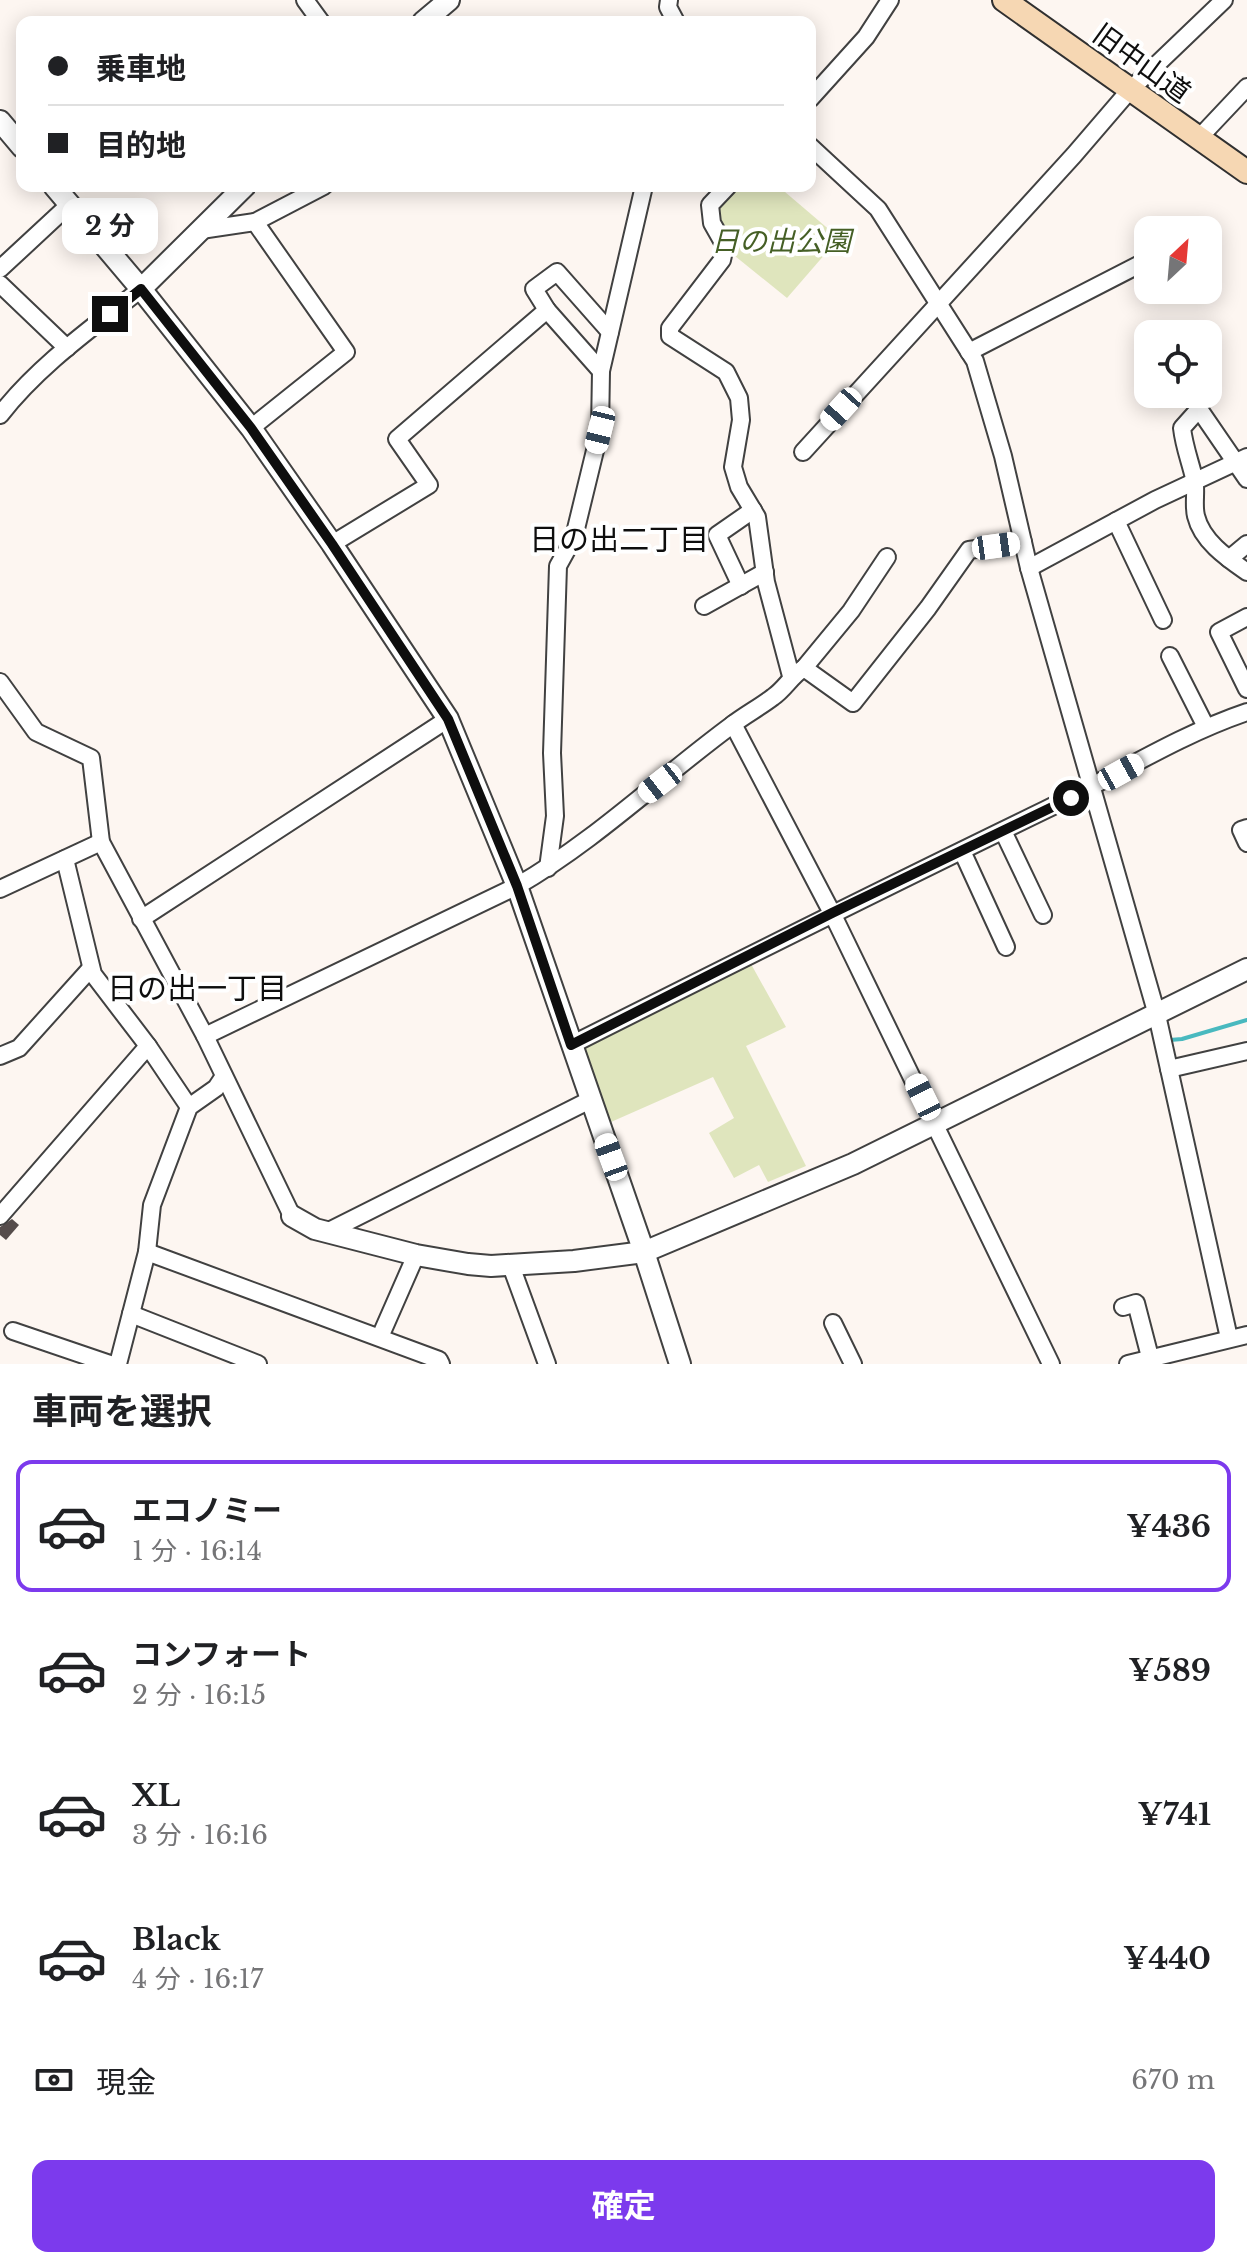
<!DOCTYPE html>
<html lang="ja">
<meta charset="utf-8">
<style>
body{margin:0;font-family:"Libre Baskerville","Noto Sans JP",serif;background:#f2f2f2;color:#202124;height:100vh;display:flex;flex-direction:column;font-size:30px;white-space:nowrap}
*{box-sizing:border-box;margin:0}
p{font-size:26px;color:#757577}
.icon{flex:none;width:44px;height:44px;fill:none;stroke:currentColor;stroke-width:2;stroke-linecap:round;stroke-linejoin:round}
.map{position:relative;height:1364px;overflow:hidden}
.details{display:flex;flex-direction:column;background:#fff;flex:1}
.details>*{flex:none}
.banner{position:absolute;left:16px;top:16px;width:800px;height:176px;border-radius:16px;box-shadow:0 4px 20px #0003;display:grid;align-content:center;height:176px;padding:0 32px;background:#fff}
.needle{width:52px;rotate:26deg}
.fabs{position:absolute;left:1134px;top:216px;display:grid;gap:16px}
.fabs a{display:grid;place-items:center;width:88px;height:88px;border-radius:16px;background:#fff;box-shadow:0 4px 20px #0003;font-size:40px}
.end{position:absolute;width:36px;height:36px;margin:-18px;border:10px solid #0e0e0e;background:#fff;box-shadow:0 0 0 4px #fff}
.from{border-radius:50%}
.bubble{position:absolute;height:56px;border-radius:16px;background:#fff;box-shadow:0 4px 20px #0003;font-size:26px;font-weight:700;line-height:56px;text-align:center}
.car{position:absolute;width:24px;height:48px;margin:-24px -12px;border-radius:10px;box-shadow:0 0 6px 2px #0007;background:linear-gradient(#fff 24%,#345 0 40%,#fff 0 76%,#345 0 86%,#fff 0)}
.banner b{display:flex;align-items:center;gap:28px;height:76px;font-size:30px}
.banner b+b{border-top:2px solid #e0e0e0}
.banner i{width:20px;height:20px;background:#202124}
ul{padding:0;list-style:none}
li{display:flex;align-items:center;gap:24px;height:132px;margin:0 16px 12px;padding:0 16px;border:4px solid transparent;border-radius:16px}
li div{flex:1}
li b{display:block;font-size:30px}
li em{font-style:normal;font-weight:700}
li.on{border-color:#7c3aed}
li>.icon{width:72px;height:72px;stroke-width:1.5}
h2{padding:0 32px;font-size:36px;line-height:96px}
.pay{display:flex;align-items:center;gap:20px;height:88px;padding:0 32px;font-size:30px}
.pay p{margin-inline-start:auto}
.cta{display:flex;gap:16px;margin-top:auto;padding:16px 32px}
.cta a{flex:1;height:92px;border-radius:16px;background:#7c3aed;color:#fff;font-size:32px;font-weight:700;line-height:92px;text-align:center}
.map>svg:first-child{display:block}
.green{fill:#dfe5bd}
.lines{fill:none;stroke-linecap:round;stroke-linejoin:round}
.stream{stroke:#49b9bf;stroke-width:4}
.building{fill:#554c4b}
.minor-casing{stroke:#414141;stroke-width:20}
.tertiary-casing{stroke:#414141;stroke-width:24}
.secondary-casing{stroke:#303030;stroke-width:26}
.minor{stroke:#fff;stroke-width:16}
.tertiary{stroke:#fff;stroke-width:20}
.secondary{stroke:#f6d7b3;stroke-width:22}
.route{stroke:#0e0e0e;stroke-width:10}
.labels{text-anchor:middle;stroke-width:8;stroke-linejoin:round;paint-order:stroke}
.street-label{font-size:28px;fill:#0e0e0e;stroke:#fff}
.park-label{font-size:28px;font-style:italic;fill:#455f25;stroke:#fff}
.neighbourhood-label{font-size:30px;fill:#0e0e0e;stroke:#fff}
</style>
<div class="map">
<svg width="1247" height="1364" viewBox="0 0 1247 1364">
<rect width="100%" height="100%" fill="#fdf6f1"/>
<g class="green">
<path d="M738,186H778L839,238L787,298L730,252L717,221L716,209Z"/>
<path d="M751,964L786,1027L746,1046L806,1166L768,1182L759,1165L734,1178L709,1133L734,1118L713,1077L611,1122L582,1047Z"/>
</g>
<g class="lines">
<path class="stream" d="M1170,1040L1182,1039L1247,1020"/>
</g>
<path class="building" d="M12,1219L19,1225L6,1240L0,1235V1227Z"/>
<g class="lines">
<defs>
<g id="minor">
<path d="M305,0L321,22"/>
<path d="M669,0L668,7L676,22"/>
<path d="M810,99L866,37L890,0"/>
<path d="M1198,139L1247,87"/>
<path d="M810,146L878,209L975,361L1003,456L1029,568L1157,1015L1229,1338"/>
<path d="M728,186L710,205L712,223L725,246L722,260L670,328V336L726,372L739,398L741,420L733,467L739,487L757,517L766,582L791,676"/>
<path d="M201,230L255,222L324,186"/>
<path d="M0,269L70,204"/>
<path d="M0,284L67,348"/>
<path d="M547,310L534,289L557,272L610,332"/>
<path d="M969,352L1148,260"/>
<path d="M0,415C39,365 92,328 141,289"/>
<path d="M251,428L346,352L255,222"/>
<path d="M803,452L1074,155L1129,91L1224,0"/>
<path d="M1247,479L1199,409L1182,428C1184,446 1190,461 1194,478C1197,490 1193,504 1196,516C1202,541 1227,558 1247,572"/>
<path d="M1116,521L1163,620"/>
<path d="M332,544L429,485L397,439L547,310L601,371"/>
<path d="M1229,559L1247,544"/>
<path d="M1029,568L1155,500L1247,457"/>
<path d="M741,586L717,535L753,510"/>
<path d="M704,606L765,572"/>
<path d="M1247,617L1219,632L1247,689"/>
<path d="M1170,656L1206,727"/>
<path d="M804,668L851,611L887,557"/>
<path d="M0,682L36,732L91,758L101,842L205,1036L292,1216"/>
<path d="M733,724L832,913L1051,1364"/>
<path d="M1247,828L1241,830L1247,843"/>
<path d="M1003,831L1043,915"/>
<path d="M962,851L1006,947"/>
<path d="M65,859L93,974L148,1046L189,1107"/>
<path d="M548,868L555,816L552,753L558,566L574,537L600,430L601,371L644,186"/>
<path d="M0,889L101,842"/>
<path d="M141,919L448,719"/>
<path d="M205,1036L517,886C595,841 660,778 732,725C745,715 760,707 773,697C785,689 791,676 804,668L853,703L928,608L969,550L1023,542"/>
<path d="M571,1045C728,966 886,887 1045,810C1112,778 1176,736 1247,712"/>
<path d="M0,1056L19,1048L91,968"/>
<path d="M1169,1069L1247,1051"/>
<path d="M0,1216L148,1046"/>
<path d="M327,1232L590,1100"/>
<path d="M147,1252L439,1360L441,1364"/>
<path d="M510,1263L547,1364"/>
<path d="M1123,1307L1136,1303L1150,1357"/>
<path d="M131,1314L258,1364"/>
<path d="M833,1323L853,1364"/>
<path d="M13,1331L110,1364"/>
<path d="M380,1337L416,1255"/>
<path d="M118,1364L147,1252L152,1205L189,1107L216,1088L224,1076"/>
<path d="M1128,1364L1247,1335"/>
</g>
<g id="tertiary">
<path d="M423,22L449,0"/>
<path d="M0,121L22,147"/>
<path d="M54,186L141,289L251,428L332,544L448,719L517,886L644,1252L680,1364"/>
<path d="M141,289L245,186"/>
<path d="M292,1216L315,1229L416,1255L468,1264L491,1266L574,1261L644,1252L853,1164L1247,969"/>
</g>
<path id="secondary" d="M1004,0L1247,172"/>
</defs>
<use href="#minor" class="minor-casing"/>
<use href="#tertiary" class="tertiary-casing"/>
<use href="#secondary" class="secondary-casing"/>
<use href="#minor" class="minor"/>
<use href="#tertiary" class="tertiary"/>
<use href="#secondary" class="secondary"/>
</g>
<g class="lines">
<path class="route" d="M110,314L141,289L251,428L332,544L448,719L517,886L571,1045L832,913L1071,798"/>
</g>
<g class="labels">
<g class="street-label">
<text transform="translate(1142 63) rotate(36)" y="10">旧中山道</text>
</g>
<g class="park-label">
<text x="781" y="251">日の出公園</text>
</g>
<g class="neighbourhood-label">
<text x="619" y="550">日の出二丁目</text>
<text x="197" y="999">日の出一丁目</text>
</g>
</g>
</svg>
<div class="fabs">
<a><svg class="needle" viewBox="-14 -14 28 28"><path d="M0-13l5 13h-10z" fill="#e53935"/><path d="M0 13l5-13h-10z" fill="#757577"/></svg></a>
<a><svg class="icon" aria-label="locate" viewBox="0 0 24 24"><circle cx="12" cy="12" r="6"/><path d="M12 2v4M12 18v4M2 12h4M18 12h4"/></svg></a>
</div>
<i class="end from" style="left:1071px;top:798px"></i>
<i class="end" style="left:110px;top:314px"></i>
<div class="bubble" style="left:62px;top:198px;width:96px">2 分</div>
<i class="car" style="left:841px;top:409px;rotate:222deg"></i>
<i class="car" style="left:600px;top:430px;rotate:194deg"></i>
<i class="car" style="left:996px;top:546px;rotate:82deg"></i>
<i class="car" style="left:1121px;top:772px;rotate:61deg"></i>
<i class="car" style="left:660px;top:783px;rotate:232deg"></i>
<i class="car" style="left:923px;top:1097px;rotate:334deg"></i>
<i class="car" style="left:611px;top:1157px;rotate:340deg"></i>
<div class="banner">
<b><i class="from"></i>乗車地</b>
<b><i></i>目的地</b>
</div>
</div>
<section class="details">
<h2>車両を選択</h2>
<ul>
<li class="on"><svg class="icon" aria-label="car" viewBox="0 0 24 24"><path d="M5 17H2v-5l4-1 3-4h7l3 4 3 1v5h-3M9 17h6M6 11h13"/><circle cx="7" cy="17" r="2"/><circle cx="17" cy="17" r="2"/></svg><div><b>エコノミー</b><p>1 分 · 16:14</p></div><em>¥436</em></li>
<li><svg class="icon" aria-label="car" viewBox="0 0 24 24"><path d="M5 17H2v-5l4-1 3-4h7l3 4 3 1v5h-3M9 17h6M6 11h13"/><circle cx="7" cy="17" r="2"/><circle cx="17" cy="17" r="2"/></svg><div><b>コンフォート</b><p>2 分 · 16:15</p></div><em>¥589</em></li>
<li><svg class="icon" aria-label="car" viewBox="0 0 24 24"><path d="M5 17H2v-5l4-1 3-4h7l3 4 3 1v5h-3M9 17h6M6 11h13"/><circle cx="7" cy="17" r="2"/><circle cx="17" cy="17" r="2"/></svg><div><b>XL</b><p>3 分 · 16:16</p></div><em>¥741</em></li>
<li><svg class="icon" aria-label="car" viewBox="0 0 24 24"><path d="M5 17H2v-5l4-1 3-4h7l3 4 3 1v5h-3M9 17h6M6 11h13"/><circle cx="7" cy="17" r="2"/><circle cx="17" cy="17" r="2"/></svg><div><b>Black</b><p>4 分 · 16:17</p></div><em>¥440</em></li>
</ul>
<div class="pay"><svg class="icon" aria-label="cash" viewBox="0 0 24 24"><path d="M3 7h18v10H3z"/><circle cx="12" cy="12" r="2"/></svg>現金<p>670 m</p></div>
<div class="cta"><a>確定</a></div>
</section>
